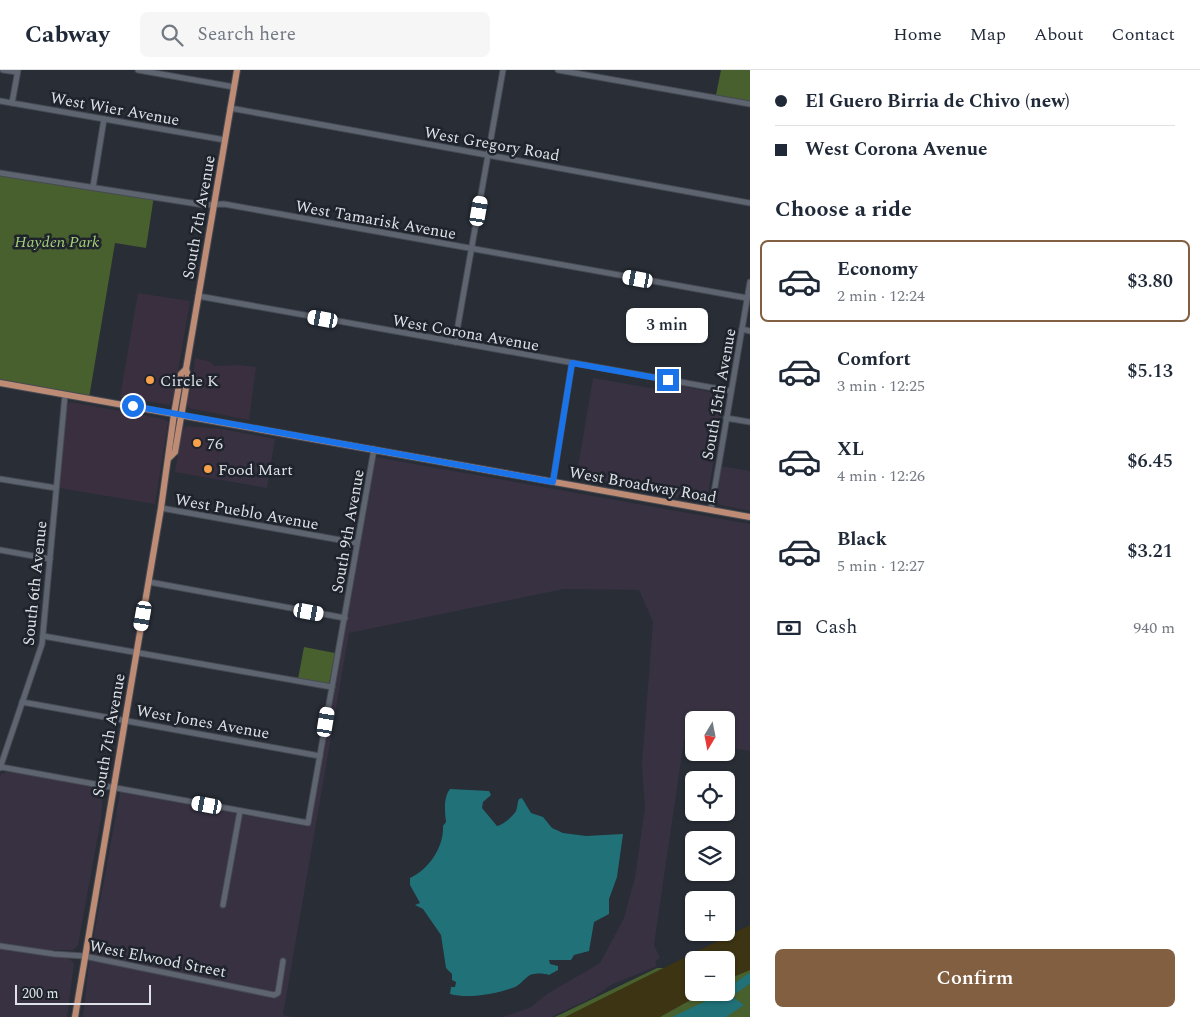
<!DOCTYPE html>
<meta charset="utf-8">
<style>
body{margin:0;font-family:Spectral,serif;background:#f6f6f7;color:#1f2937;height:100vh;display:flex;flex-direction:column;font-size:19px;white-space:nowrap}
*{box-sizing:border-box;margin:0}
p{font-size:16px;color:#747a83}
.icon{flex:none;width:28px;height:28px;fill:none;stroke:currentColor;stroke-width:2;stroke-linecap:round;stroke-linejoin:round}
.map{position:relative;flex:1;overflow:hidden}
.panel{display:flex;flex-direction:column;background:#fff;width:450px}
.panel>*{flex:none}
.hud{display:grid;align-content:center;height:110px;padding:0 25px;background:#fff}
.needle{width:32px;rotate:190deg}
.tools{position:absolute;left:685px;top:641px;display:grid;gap:10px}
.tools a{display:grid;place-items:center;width:50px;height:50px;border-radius:8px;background:#fff;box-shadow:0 1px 4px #0004;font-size:25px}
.scale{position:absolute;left:15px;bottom:12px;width:136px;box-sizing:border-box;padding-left:5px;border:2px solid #dee2e8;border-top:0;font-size:14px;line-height:18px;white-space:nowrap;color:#dee2e8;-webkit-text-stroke:4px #1e232c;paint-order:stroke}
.end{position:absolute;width:22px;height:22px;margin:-11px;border:6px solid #1a73e8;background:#fff;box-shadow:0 0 0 2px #fff}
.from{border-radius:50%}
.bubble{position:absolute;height:35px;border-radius:8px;background:#fff;box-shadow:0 1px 4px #0004;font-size:16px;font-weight:600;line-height:35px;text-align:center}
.car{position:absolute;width:15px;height:30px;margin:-15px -8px;border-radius:6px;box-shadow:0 0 4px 1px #0007;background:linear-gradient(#fff 24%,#345 0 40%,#fff 0 76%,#345 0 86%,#fff 0)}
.hud b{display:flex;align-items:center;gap:18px;height:48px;font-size:19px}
.hud b+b{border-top:1px solid #e0e1e3}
.hud i{width:12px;height:12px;background:#1f2937}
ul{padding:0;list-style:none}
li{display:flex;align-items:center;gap:15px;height:82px;margin:0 10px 8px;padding:0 15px;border:2px solid transparent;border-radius:8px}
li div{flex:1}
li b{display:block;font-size:19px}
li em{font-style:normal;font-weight:600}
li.active{border-color:#815f40}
li>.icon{width:45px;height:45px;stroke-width:1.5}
h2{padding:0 25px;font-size:22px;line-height:60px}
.pay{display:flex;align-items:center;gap:12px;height:55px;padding:0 25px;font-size:19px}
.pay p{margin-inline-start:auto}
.button{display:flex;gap:10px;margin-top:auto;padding:10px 25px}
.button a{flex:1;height:58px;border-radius:8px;background:#815f40;color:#fff;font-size:20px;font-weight:600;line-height:58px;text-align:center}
header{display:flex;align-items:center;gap:30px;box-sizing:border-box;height:70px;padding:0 25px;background:#fff;border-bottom:1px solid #e0e1e3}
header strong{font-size:24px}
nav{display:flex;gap:28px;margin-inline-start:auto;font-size:18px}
.search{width:350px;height:45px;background:#f6f6f7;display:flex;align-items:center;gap:12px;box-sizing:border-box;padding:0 18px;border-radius:8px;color:#747a83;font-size:19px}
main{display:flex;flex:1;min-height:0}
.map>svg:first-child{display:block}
.commercial{fill:#3a2f3f}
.industrial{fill:#373141}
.green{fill:#485f2e;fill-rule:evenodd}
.sand{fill:#3c3413}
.water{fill:#217179}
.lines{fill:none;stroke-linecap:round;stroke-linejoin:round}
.river{stroke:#217179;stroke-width:9}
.minor-casing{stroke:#464a53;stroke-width:7}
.major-casing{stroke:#464a53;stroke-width:8}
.minor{stroke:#5f6570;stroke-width:5}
.major{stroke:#be8b75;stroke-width:6}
.route{stroke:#1a73e8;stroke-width:6}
.poi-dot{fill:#f8a14a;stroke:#1e232c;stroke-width:2}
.labels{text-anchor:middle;stroke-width:5;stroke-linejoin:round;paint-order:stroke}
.street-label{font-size:16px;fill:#dee2e8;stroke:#1e232c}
.park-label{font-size:16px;font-style:italic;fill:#a5d078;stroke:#1e232c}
.poi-label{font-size:16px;fill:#dee2e8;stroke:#1e232c;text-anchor:start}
</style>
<header>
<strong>Cabway</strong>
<div class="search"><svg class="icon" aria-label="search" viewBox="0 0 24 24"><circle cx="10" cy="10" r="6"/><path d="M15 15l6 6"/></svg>Search here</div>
<nav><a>Home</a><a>Map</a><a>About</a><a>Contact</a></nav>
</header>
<main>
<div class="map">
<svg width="750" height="947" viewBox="0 0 750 947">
<rect width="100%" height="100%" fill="#282d36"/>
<g class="commercial">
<path d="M138,223L190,231L173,330L169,335L120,327Z"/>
<path d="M195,288L211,292L214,296L239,295L256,297L249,350L189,338L186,334L192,316Z"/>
<path d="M71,332L164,349L168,352L155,434L59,418L67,335Z"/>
<path d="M186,356L222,359L215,409L175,402L182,362Z"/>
</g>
<g class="industrial">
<path d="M593,308L674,322L676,315L725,325L707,429L701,432L576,409Z"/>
<path d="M222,359L275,369L267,418L215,409Z"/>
<path d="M375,387L750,454V681L726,677V650H694V671L684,670L654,875L660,888L655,891L657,896L611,915L594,927L551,947H503L531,937L547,924L600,893L624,848L635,807L645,738L642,693L653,552L639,520L564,519L349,563L283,945L292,947H83L89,892L120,722L309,757Z"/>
<path d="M721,396L750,401V441L720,435L717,432Z"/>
<path d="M7,702L50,707L103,720L101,749L78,875L73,880H42L0,873V708L1,704Z"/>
<path d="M0,878L66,888L72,891L74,894L67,947H0Z"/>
</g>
<g class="green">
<path d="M721,0H750V31L716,25Z"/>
<path d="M0,103L154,126L146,178L115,173L89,328L0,313Z"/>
<path d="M304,577L335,583L329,614L298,609Z"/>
<path d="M750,862V947H555L657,898H669ZM694,890H726V922H694Z"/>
</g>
<path class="sand" d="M750,855V900L726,910V890H694V922L703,923L660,947H565Z"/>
<g class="water">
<path d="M450,719L489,721L491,725L483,732L482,738L497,756C503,755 513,746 516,741C518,736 517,733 519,729L522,728L531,743L543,747L552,758L563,763L586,766L623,764L617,807L609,829V844L594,852L589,881L574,885L571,890H549L550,894L558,896V900L549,905C544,903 535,903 530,905C525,908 521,914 515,917C496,924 469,929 450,924L451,917H455L456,912L452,910V904L446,898L441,865L423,839L415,835L420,833L410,815V808C429,799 444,777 443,756L446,752C445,742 443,728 450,719Z"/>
<path d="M731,926L744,935L726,947H672L706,931Z"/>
</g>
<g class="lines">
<path class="river" d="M694,947L750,908"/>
<defs>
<g id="minor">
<path d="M3,0L17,2"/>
<path d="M138,0L234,17"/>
<path d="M558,0L750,34"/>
<path d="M0,31L225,70"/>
<path d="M12,33L18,0"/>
<path d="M230,38L750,133"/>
<path d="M0,103L204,135L224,134L747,228"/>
<path d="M93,117L104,49"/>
<path d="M198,226L731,321"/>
<path d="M742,259L750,261"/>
<path d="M455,272L503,0"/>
<path d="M726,348L750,352"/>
<path d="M0,409L56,418"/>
<path d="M553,411L572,293"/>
<path d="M161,438L357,473"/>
<path d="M711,440L750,212"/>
<path d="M0,480L50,489"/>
<path d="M149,512L345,548"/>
<path d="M43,566L332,617"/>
<path d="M22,632L320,686"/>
<path d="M1,697L308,753L374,379"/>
<path d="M0,698L42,574L65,325"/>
<path d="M223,835L240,741"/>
<path d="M0,876L54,884L84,886L274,925L278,923L283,891"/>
</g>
<g id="major">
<path d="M0,313L750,447"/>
<path d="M169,388L175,382L188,306L186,299L237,0"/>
<path d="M75,947L161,438L174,344L181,304L186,299"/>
</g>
</defs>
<use href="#minor" class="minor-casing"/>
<use href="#major" class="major-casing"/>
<use href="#minor" class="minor"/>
<use href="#major" class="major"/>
</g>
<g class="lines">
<path class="route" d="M133,336L553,412L572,293L668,310"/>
</g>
<g class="poi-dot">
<circle cx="150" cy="310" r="5"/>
<circle cx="197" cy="373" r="5"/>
<circle cx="208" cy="399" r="5"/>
</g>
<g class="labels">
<g class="street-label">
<text transform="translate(115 38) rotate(10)" y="6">West Wier Avenue</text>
<text transform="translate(492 73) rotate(10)" y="6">West Gregory Road</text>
<text transform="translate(198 147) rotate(-80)" y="6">South 7th Avenue</text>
<text transform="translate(376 149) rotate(10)" y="6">West Tamarisk Avenue</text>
<text transform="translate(466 262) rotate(10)" y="6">West Corona Avenue</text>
<text transform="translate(718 324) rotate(-80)" y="6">South 15th Avenue</text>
<text transform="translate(643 414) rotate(10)" y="6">West Broadway Road</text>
<text transform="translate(247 441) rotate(10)" y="6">West Pueblo Avenue</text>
<text transform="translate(347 461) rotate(-80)" y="6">South 9th Avenue</text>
<text transform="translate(34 513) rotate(-84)" y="6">South 6th Avenue</text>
<text transform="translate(203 651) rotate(10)" y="6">West Jones Avenue</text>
<text transform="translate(108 665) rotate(-80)" y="6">South 7th Avenue</text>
<text transform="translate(158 888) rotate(11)" y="6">West Elwood Street</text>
</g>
<g class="park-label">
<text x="57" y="177">Hayden Park</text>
</g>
<g class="poi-label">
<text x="160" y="316">Circle K</text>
<text x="207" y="379">76</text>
<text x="218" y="405">Food Mart</text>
</g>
</g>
</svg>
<div class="tools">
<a><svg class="needle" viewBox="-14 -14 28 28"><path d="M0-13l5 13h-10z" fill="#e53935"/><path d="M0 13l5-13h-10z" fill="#747a83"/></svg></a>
<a><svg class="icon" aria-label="locate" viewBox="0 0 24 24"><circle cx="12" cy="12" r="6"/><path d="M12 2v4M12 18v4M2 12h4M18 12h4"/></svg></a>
<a><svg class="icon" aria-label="layers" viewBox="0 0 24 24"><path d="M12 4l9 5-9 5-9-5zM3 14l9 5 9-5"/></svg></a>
<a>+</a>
<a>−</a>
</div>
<div class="scale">200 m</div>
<i class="end from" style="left:133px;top:336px"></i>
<i class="end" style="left:668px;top:310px"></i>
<div class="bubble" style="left:626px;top:238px;width:82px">3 min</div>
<i class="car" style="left:479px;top:141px;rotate:10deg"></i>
<i class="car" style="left:638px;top:209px;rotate:280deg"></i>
<i class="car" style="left:323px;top:249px;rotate:280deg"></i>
<i class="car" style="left:309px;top:542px;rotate:100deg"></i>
<i class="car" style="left:143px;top:546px;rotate:190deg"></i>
<i class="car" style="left:326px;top:652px;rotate:9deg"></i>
<i class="car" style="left:207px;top:735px;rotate:280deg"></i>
</div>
<section class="panel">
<div class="hud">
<b><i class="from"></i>El Guero Birria de Chivo (new)</b>
<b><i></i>West Corona Avenue</b>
</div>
<h2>Choose a ride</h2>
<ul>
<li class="active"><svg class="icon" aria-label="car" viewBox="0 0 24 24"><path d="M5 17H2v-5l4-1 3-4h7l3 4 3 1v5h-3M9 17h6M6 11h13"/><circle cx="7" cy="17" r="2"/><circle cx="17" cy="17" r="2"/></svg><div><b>Economy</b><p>2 min · 12:24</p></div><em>$3.80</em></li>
<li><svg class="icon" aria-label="car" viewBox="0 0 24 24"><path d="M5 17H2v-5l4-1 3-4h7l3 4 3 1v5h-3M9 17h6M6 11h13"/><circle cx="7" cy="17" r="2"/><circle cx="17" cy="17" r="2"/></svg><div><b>Comfort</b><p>3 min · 12:25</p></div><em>$5.13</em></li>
<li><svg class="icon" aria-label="car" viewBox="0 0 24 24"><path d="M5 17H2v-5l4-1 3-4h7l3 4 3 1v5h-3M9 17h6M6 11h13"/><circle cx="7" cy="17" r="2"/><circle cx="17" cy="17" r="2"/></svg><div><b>XL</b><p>4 min · 12:26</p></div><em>$6.45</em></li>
<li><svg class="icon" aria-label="car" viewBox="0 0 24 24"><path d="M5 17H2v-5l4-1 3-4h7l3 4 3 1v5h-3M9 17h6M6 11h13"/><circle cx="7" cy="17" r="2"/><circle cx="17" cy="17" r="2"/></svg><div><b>Black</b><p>5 min · 12:27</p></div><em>$3.21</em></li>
</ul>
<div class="pay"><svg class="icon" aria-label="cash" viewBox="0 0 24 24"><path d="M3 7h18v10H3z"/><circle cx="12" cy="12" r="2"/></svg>Cash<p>940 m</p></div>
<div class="button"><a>Confirm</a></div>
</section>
</main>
